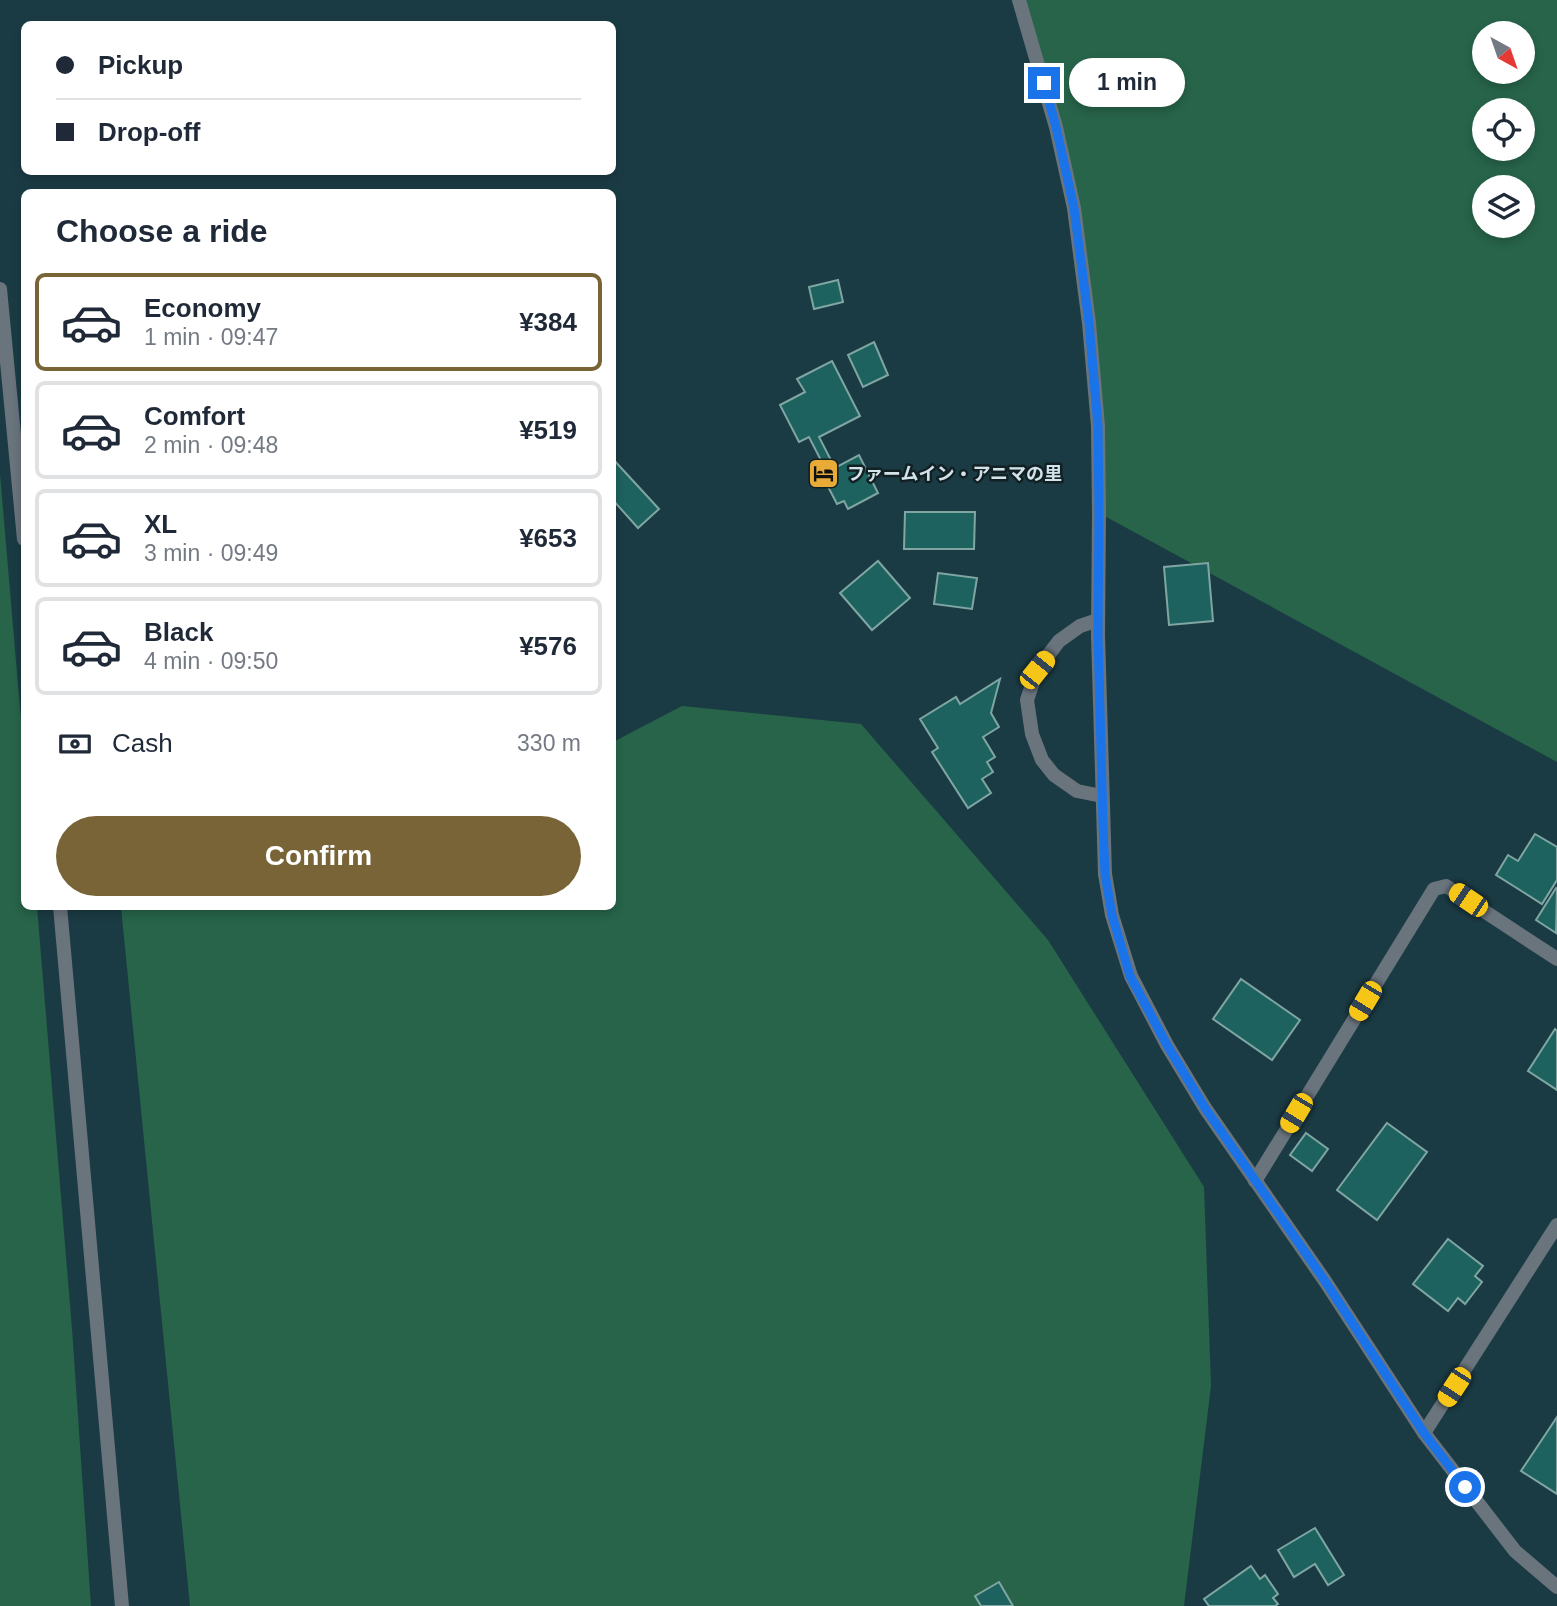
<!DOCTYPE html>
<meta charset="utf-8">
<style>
body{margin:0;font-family:Arial,"Noto Sans JP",sans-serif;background:#f6f6f7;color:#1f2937;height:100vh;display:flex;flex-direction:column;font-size:26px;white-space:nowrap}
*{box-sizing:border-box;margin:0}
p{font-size:23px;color:#747a83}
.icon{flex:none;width:38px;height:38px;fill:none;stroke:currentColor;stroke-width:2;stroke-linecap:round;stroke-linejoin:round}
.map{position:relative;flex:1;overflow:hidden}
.side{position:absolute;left:21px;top:189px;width:595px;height:721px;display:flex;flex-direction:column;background:#fff;border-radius:10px;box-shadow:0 4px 10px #0003}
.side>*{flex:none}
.banner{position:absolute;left:21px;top:21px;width:595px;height:154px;border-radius:10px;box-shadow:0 4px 10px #0003;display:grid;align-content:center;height:154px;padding:0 35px;background:#fff}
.needle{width:46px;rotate:140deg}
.controls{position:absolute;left:1472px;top:21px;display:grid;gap:14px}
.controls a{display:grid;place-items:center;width:63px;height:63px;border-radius:50%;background:#fff;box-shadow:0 4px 10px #0003;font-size:35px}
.end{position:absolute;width:32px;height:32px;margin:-16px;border:9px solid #1a73e8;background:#fff;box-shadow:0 0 0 4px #fff}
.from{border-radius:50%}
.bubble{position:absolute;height:49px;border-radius:24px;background:#fff;box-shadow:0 4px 10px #0003;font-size:23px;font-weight:700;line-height:49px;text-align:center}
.car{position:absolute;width:21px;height:42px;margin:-21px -10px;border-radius:9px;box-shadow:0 0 5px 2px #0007;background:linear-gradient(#f5c518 24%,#345 0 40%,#f5c518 0 76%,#345 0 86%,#f5c518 0)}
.banner b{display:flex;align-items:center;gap:24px;height:66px;font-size:26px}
.banner b+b{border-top:2px solid #e0e1e3}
.banner i{width:18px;height:18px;background:#1f2937}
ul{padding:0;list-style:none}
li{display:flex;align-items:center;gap:21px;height:98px;margin:0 14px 10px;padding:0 21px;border:4px solid #e0e1e3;border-radius:10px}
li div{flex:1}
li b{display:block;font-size:26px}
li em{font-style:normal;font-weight:700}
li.on{border-color:#796437}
li>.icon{width:63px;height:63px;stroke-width:1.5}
h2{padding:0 35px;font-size:32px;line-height:84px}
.pay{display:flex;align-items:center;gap:18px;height:77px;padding:0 35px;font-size:26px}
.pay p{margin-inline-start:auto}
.action{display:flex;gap:14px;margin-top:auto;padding:14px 35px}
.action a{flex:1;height:80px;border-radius:42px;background:#796437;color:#fff;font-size:28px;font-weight:700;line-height:80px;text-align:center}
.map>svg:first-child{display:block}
.green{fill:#27644a;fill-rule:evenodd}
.building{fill:#1d625f;stroke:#80a6a3;stroke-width:2}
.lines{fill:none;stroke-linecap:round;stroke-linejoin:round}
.service{stroke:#6a747d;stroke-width:14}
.minor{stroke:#6a747d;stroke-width:14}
.tertiary{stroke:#6a747d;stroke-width:14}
.route{stroke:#1a73e8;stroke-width:9}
.labels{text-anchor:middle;stroke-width:5;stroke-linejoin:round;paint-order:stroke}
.poi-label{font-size:18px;font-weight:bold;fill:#d2e4ea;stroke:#122024;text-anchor:start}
</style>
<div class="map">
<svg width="1557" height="1606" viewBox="0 0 1557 1606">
<rect width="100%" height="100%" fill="#1b3b44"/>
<g class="green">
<path d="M1019,0H1557V762L1099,513L1074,208ZM1484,33H1522V72H1484ZM1484,110H1522V149H1484ZM1484,187H1522V226H1484Z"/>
<path d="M0,474L24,755V906L37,907L72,1329L91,1606H0Z"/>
<path d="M682,706L861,724L1048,940L1204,1187L1211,1386L1184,1606H190L121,907L612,906L613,742Z"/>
</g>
<g class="building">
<path d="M838,280L843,302L814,309L809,287Z"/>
<path d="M874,342L888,375L863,387L848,355Z"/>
<path d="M832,361L860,416L819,437L835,468L859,455L878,493L848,509L844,501L837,504L821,473L826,470L809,437L799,442L780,405L805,392L797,379Z"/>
<path d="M612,458L659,509L638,528L612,499Z"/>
<path d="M905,512H975L974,549H904Z"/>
<path d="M878,561L910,598L872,630L840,593Z"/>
<path d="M1208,563L1213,621L1169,625L1164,567Z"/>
<path d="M938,573L977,578L972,609L934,604Z"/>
<path d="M1000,679L991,713L999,727L983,737L995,757L987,762L993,772L982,779L991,793L968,808L932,752L938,748L920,719L956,697L960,704Z"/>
<path d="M1535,834L1557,847V880L1542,904L1496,875L1508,855L1518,861Z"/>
<path d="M1556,888L1557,889L1556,933L1536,920Z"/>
<path d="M1241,979L1300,1020L1272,1060L1213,1019Z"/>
<path d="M1555,1029L1557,1031V1090L1528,1071Z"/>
<path d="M1387,1123L1427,1152L1377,1220L1337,1190Z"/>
<path d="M1306,1133L1328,1149L1312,1171L1290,1155Z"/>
<path d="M1448,1239L1483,1266L1475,1276L1482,1282L1465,1304L1458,1298L1448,1311L1413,1284Z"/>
<path d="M1557,1417V1494L1521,1471Z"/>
<path d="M1315,1528L1344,1575L1328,1585L1315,1564L1294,1577L1278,1550Z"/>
<path d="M1251,1566L1260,1579L1265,1575L1278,1594L1273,1598L1278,1604L1275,1606H1209L1204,1599Z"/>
<path d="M999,1582L1013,1606H981L975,1596Z"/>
</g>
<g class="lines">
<path class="service" d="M1098,620L1080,626L1059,641L1037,670L1027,700L1032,734L1042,760L1054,775L1077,791L1102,796"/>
<g class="minor">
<path d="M1255,1181L1434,889L1446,886L1557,959"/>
<path d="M1424,1433L1557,1225"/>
</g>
<g class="tertiary">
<path d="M1019,0L1056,127L1074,208L1089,323L1098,426L1099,513L1098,635L1105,874L1112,915L1131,976L1167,1045L1205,1108L1325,1281L1424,1433L1515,1551L1557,1587"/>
<path d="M0,289L24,539"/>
<path d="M60,906L122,1606"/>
</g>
</g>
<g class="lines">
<path class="route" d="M1044,83L1056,127L1074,208L1089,323L1098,426L1099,513L1098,635L1103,823L1105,874L1112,915L1130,976L1167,1045L1205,1108L1325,1281L1424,1433L1465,1487"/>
</g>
<defs>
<symbol id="hotel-square" viewBox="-11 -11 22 22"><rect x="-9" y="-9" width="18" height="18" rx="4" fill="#e8ab37" stroke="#122024"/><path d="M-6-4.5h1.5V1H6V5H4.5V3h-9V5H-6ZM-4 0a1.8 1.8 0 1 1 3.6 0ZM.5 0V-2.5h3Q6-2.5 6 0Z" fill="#111"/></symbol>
</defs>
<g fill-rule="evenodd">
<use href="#hotel-square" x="806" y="456" width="35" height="35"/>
</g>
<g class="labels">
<g class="poi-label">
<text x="847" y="480">ファームイン・アニマの里</text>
</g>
</g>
</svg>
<div class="controls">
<a><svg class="needle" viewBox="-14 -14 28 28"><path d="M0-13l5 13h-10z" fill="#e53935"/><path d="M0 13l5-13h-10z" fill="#747a83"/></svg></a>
<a><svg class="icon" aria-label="locate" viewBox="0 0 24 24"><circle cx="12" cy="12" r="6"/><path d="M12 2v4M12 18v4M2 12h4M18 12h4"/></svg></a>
<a><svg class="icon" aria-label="layers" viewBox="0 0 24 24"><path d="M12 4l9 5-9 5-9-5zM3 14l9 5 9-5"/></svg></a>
</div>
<i class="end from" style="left:1465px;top:1487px"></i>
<i class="end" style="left:1044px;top:83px"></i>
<div class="bubble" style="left:1069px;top:58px;width:116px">1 min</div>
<i class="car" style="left:1037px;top:670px;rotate:39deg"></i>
<i class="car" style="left:1468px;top:900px;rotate:304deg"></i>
<i class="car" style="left:1365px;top:1001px;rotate:211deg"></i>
<i class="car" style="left:1296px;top:1113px;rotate:211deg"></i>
<i class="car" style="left:1454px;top:1387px;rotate:213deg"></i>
<div class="banner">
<b><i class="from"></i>Pickup</b>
<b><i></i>Drop-off</b>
</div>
<section class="side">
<h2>Choose a ride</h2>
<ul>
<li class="on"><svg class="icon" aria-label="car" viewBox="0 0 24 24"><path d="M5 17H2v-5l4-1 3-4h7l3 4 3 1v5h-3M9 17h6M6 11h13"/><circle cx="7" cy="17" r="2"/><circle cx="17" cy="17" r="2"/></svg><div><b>Economy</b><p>1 min · 09:47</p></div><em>¥384</em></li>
<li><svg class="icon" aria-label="car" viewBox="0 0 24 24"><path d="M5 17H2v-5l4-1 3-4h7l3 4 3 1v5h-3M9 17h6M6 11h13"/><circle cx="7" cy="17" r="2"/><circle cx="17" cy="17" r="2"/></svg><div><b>Comfort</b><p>2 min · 09:48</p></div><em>¥519</em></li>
<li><svg class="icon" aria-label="car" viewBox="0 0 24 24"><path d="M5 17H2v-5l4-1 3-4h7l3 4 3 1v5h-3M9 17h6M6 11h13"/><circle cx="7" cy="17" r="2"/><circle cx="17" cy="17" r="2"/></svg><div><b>XL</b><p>3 min · 09:49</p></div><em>¥653</em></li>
<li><svg class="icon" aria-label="car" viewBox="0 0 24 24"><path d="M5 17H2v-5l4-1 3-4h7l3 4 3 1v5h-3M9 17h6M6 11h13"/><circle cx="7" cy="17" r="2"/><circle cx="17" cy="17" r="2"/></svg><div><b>Black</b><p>4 min · 09:50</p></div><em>¥576</em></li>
</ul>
<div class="pay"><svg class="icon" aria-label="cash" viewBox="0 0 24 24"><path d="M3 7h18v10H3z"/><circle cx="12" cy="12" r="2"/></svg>Cash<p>330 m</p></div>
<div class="action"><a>Confirm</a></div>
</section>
</div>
